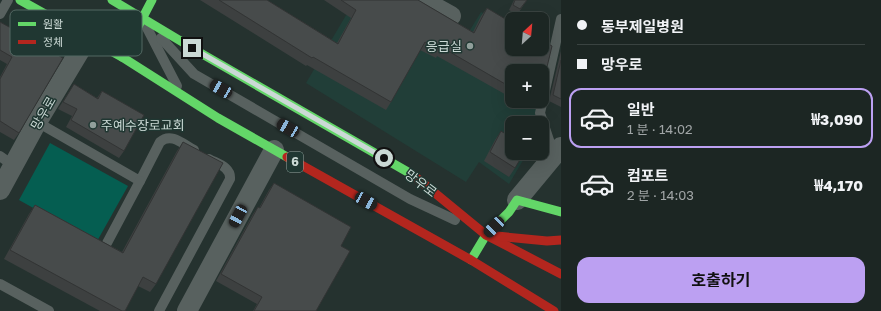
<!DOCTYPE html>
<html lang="ko">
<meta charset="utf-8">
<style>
body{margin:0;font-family:"Golos Text","Noto Sans KR",sans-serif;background:#252e2b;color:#f1f3f6;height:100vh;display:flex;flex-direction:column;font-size:15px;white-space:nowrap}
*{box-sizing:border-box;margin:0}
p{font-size:13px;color:#a0a5a6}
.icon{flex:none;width:22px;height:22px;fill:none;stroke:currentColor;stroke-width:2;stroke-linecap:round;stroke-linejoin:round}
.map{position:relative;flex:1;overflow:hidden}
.side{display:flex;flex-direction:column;background:#1c2623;width:320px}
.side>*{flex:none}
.guide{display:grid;align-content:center;height:88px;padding:0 16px;background:#1c2623}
.needle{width:26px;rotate:26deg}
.buttons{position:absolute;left:505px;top:12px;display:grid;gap:8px}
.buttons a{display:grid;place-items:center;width:44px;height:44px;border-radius:8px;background:#1c2623;box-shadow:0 4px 16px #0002,0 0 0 1px #3a4341;font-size:20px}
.end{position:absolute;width:18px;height:18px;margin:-9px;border:5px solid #cbd9d5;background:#111;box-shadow:0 0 0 2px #111}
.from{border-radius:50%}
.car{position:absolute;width:12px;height:24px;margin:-12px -6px;border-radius:5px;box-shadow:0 0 3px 1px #0007;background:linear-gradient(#222 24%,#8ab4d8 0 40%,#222 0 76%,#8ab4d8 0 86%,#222 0)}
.guide b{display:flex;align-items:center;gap:14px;height:38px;font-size:15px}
.guide b+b{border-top:1px solid #3a4341}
.guide i{width:10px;height:10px;background:#f1f3f6}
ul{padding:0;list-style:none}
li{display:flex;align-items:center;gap:12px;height:60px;margin:0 8px 6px;padding:0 8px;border:2px solid transparent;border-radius:12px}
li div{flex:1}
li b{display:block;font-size:15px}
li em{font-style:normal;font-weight:700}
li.current{border-color:#bca0f2}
li>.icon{width:36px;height:36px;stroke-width:1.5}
.primary-button{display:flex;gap:8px;margin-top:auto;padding:8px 16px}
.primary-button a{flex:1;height:46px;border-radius:12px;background:#bca0f2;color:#111;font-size:16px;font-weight:700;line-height:46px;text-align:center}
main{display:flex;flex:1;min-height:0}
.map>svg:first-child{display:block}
.built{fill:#213e38}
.green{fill:#055e51}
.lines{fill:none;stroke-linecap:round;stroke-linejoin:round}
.lane{stroke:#58615f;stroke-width:10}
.street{stroke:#58615f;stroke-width:20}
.fast{stroke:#63d668;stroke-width:9}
.jam{stroke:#b3261e;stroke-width:9}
.wall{fill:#3d4040}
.building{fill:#474b4b;stroke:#323434}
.route{stroke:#cbd9d5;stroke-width:5}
.poi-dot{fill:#919f9b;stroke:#203732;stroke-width:1.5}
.labels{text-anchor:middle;stroke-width:3;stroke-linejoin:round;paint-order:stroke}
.shield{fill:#203732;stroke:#98a8a4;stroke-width:1}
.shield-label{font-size:12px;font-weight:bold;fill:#cbd9d5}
.poi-label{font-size:13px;fill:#cbd9d5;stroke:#203732;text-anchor:end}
.street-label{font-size:13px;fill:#cbd9d5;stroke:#203732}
.key{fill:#203732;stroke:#536863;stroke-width:1}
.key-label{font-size:11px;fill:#cbd9d5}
</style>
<main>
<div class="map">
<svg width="561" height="311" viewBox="0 0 561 311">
<rect width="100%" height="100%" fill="#25322f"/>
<path class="built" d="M355,0L467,35L481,12L512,30V49H542V71H512V101H538L534,123H512V153H526L525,157L509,184L479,162L466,182L306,83Z"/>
<path class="green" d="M50,143L128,186L96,243L19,200Z"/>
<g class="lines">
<g class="lane">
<path d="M0,14L8,0"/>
<path d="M146,26L177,86"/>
<path d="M161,38L194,74L410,199L455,220"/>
<path d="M37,122L140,181L160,142C171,132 183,144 194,150"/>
<path d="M557,152L550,143L540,113L561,19"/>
<path d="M0,156L14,166"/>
<path d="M107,243L140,181"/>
<path d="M0,284L49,311"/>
<path d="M159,311L230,179C231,167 218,164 209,159"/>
</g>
<g class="street">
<path d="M422,0L451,16"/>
<path d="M0,190L37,122L88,37"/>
<path d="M517,200L561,147"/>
<path d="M187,311L274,150"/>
</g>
<g class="fast">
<path d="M20,0L122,57L218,118L287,157"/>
<path d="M112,0L204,55L413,175"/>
<path d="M122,57L152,0"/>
<path d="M471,260L486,235L509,212L517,200L561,212"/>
</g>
<g class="jam">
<path d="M287,157L471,260L554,311"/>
<path d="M413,175L486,235L561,274"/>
<path d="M486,235L547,241L561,240"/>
</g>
</g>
<g class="wall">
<path d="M200,0H267L337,43L351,18L324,0H418L473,32L481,16L487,8L512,71V96H511L510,97L437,56L436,58L420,50L391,102L386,110L307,65L306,66Z"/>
<path d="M514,0H527L517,15L509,10Z"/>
<path d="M0,22L34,42L19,133L14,140L0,132V77L7,64L0,60Z"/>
<path d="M561,51V107L549,101Z"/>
<path d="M74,84L97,98L102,91L124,151L119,158L66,127L72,116L58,109Z"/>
<path d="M522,101H538L534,107Z"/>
<path d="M501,131L515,168L509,177L484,161L495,140Z"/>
<path d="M183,142L156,284L150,292L138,286L125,311H100L4,259L29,214L35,205L122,252L177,151Z"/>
<path d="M274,183L341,246L316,311H253L257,304L216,281L253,214L258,207L259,208L269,190Z"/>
</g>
<g class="building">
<path d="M219,0H267L338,44L356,10L341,0H418L474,33L487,8L512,23V49H542V40L552,46L542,88V71H512V88L443,48L441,50L425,42L391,102L313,57L312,58Z"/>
<path d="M515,0H527L520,9L513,5Z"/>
<path d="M0,22L35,41L34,42L63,58L19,133L0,121V79L12,57L0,50Z"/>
<path d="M561,60V99L553,95Z"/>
<path d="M74,84L98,99L102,91L144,115L124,151L71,120L77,109L63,102Z"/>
<path d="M501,131L512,138V153H524L515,168L490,152Z"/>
<path d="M183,142L223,163L156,284L143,277L125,311H122L10,250L35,205L123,253Z"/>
<path d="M274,183L351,227L341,246L350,251L316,311H254L262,297L221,274L258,207L260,208Z"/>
</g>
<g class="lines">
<path class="route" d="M192,48L384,158"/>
</g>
<g class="poi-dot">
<circle cx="470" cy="46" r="4"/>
<circle cx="93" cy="125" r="4"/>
</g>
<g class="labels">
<rect class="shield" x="287" y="152" width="16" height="20" rx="3"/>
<g class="shield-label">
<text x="295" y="166">6</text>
</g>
<g class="poi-label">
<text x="462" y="51">응급실</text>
<text x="101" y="130" text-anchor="start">주예수장로교회</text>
</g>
<g class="street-label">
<text transform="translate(43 113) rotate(-60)" y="5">망우로</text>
<text transform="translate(421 183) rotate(37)" y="5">망우로</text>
</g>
</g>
<rect x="10" y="10" width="132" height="46" rx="6" class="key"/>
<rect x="18" y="22" width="18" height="4" fill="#63d668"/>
<rect x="18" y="40" width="18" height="4" fill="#b3261e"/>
<g class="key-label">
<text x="43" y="28">원활</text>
<text x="43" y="46">정체</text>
</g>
</svg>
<div class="buttons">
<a><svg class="needle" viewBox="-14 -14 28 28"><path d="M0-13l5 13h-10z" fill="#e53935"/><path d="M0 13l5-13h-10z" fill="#a0a5a6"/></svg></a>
<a>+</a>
<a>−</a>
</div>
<i class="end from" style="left:384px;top:158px"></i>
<i class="end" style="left:192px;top:48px"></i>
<i class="car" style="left:221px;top:89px;rotate:300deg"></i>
<i class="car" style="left:288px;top:128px;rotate:300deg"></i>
<i class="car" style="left:366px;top:201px;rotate:119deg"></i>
<i class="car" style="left:238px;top:216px;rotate:208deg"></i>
<i class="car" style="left:494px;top:227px;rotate:225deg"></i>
</div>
<section class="side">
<div class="guide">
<b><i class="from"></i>동부제일병원</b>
<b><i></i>망우로</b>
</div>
<ul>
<li class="current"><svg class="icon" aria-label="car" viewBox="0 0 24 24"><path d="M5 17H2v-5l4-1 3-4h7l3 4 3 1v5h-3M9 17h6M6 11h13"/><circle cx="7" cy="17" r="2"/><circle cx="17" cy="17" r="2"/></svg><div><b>일반</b><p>1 분 · 14:02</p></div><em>₩3,090</em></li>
<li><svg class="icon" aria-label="car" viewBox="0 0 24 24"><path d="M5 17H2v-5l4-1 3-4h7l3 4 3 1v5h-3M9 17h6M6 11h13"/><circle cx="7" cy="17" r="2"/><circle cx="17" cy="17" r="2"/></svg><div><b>컴포트</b><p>2 분 · 14:03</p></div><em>₩4,170</em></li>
</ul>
<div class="primary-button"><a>호출하기</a></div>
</section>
</main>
